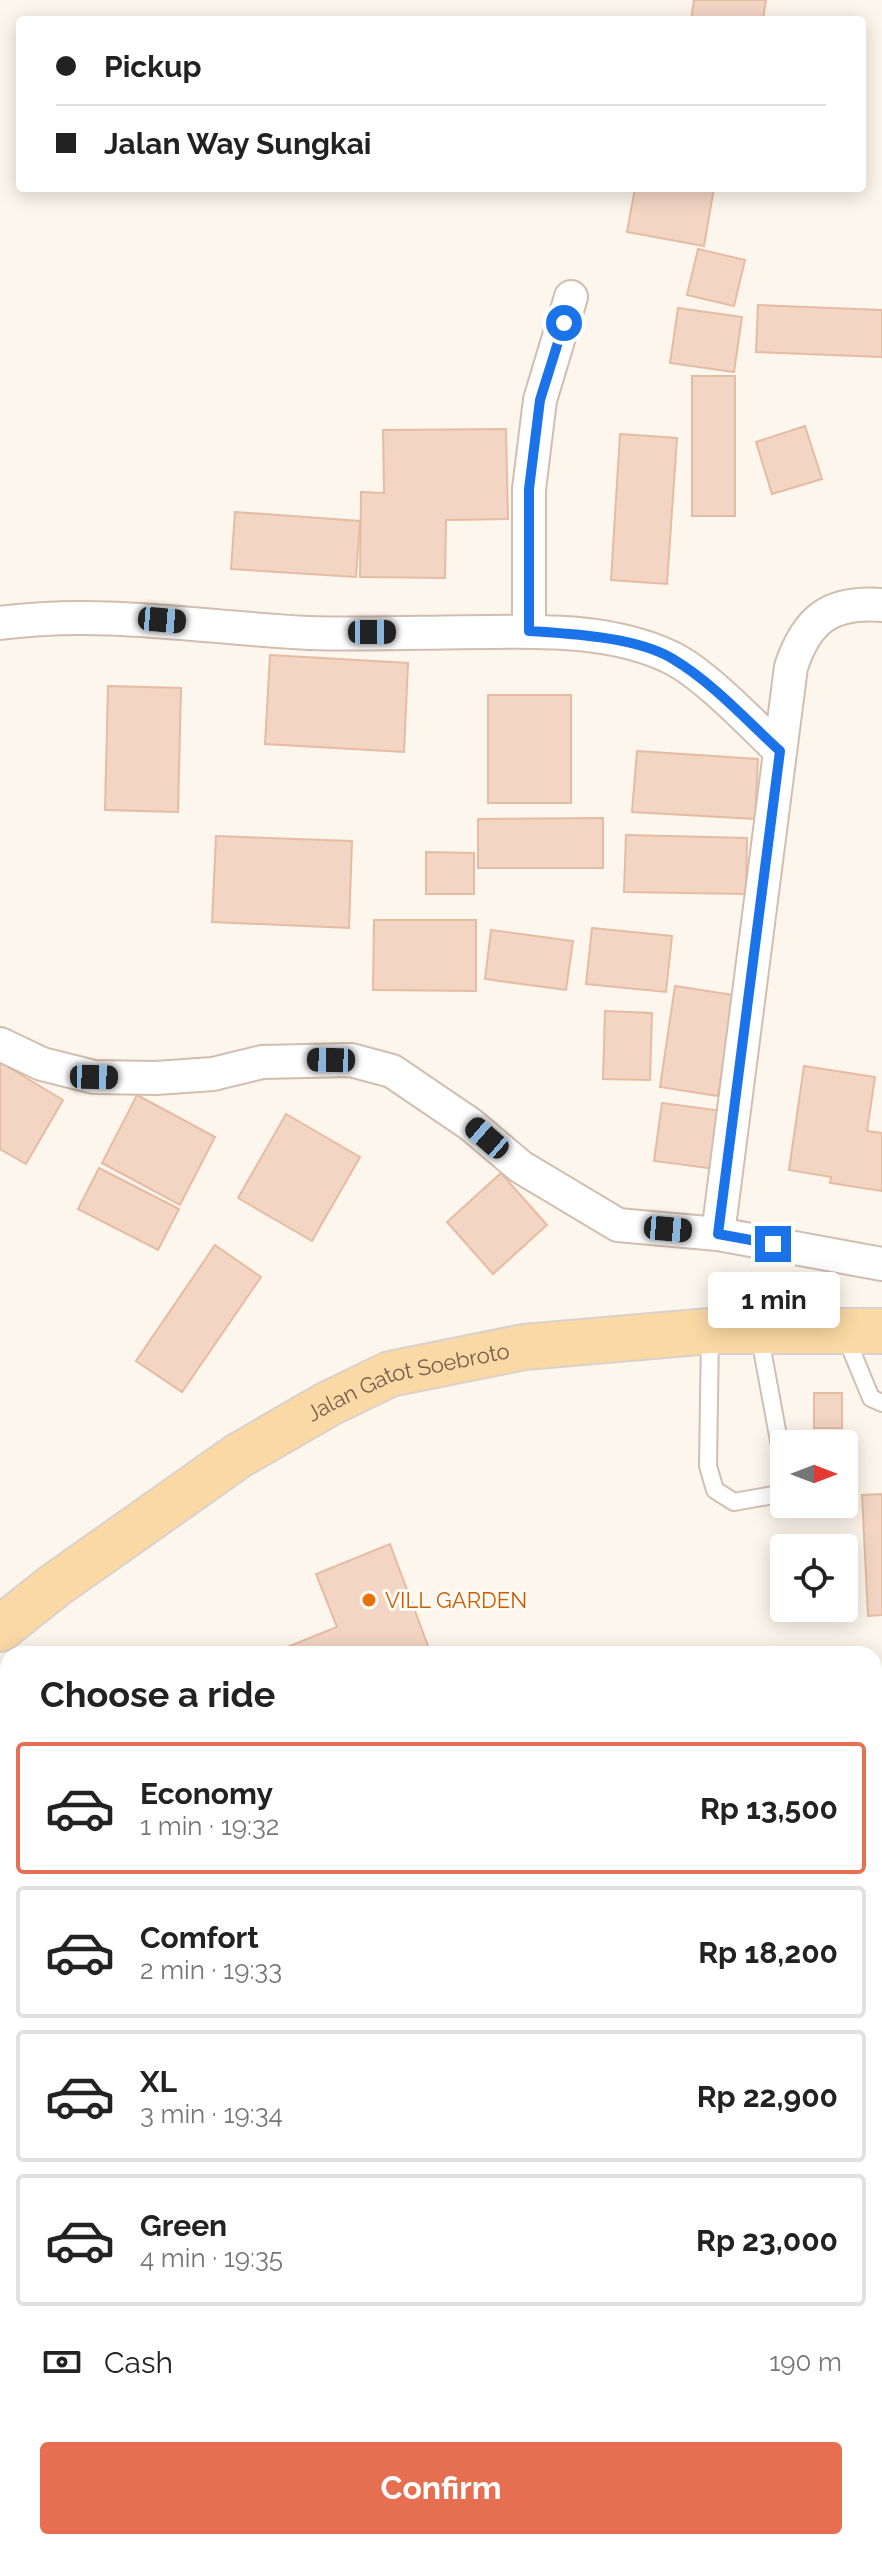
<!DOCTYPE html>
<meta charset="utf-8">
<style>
body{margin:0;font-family:Raleway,sans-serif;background:#f6f6f6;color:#222;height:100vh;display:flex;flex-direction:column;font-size:30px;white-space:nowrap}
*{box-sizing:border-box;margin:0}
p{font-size:26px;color:#767676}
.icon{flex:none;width:44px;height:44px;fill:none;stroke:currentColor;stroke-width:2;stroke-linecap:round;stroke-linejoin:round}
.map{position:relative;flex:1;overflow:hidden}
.panel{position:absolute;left:0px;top:1646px;width:882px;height:904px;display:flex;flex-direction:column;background:#fff;border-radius:24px 24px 0 0;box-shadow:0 4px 20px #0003}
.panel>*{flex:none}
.banner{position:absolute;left:16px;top:16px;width:850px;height:176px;border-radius:8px;box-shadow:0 4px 20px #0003;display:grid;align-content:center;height:176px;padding:0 40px;background:#fff}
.needle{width:52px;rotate:90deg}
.controls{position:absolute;left:770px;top:1430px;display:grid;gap:16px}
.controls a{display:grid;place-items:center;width:88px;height:88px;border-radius:8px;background:#fff;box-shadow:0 4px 20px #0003;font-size:40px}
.end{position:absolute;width:36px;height:36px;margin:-18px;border:10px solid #1a73e8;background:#fff;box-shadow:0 0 0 4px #fff}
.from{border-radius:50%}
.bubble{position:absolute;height:56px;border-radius:8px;background:#fff;box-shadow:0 4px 20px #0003;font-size:26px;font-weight:700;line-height:56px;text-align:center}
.car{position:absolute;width:24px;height:48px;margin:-24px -12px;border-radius:10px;box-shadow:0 0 6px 2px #0007;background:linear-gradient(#222 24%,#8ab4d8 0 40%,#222 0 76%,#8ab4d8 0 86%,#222 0)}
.banner b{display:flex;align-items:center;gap:28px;height:76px;font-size:30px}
.banner b+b{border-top:2px solid #e0e0e0}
.banner i{width:20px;height:20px;background:#222}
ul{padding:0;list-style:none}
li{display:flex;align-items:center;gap:24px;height:132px;margin:0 16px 12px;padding:0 24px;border:4px solid #e0e0e0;border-radius:8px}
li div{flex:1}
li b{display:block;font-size:30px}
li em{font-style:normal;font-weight:700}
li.selected{border-color:#e76f51}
li>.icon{width:72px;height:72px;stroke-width:1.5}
h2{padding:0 40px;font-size:36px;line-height:96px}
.pay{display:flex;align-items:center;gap:20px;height:88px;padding:0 40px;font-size:30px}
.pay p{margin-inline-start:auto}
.cta{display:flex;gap:16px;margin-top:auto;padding:16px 40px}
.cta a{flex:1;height:92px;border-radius:8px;background:#e76f51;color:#fff;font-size:32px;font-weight:700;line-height:92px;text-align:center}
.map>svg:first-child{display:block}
.building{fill:#f3d5c3;stroke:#e6bba3;stroke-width:2}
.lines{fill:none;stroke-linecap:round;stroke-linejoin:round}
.service-casing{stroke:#d1beb0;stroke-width:20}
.minor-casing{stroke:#d1beb0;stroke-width:36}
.tertiary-casing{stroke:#d1beb0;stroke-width:44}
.primary-casing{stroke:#dad1cd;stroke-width:48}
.service{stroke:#fff;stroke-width:16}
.minor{stroke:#fff;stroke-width:32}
.tertiary{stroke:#fff;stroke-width:40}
.primary{stroke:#fbd9a5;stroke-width:44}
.rail-casing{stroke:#b9a8c9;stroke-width:9}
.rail{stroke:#fffaf3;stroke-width:6;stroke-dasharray:18;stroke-linecap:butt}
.route{stroke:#1a73e8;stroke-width:10}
.food-dot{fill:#e8710a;stroke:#fffaf3;stroke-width:3}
.labels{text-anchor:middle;stroke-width:6;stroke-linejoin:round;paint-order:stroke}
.street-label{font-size:22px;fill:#7a5c4d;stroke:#fffaf3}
.food-label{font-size:22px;fill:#c56008;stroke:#fffaf3;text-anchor:start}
</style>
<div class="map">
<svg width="882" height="2550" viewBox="0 0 882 2550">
<rect width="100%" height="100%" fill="#fdf6ec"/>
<g class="building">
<path d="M694,0H766L763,20H691Z"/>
<path d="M635,188H714L704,246L627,232Z"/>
<path d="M698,249L745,260L734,306L687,295Z"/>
<path d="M758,305L882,310V357L756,352Z"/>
<path d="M678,308L742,317L734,372L670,363Z"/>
<rect x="692" y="376" width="43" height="140"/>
<path d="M805,426L822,479L772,494L756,442Z"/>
<path d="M506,429L508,519L446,520L445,578L360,577L361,492L384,493L383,430Z"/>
<path d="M620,434L677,438L667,584L611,580Z"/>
<path d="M235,512L360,521L356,577L231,569Z"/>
<path d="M270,655L408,663L404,752L265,744Z"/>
<path d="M108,686L181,688L178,812L105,810Z"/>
<rect x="488" y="695" width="83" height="108"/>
<path d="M637,751L758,759L755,819L632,812Z"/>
<path d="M603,818V868H478V819Z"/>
<path d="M626,835L747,838L746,894L624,892Z"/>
<path d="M216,836L352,841L349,928L212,922Z"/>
<path d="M426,852L474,853V894H426Z"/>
<path d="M374,920H476V991L373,990Z"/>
<path d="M592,928L672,936L666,992L586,984Z"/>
<path d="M491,930L573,941L566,990L485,979Z"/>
<path d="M675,986L734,995L718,1096L660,1087Z"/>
<path d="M605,1011L652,1013L650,1080L603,1079Z"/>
<path d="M0,1062L63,1100L26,1164L0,1149Z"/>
<path d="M804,1066L875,1077L867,1131L882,1133V1191L830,1183L831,1177L789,1170Z"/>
<path d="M137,1095L215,1137L180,1205L102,1163Z"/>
<path d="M662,1103L723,1111L715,1169L654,1161Z"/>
<path d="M286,1114L360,1157L312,1241L238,1198Z"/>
<path d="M99,1168L179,1209L158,1250L78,1209Z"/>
<path d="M501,1173L547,1225L493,1274L447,1222Z"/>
<path d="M215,1245L261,1277L182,1392L136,1361Z"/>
<rect x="814" y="1393" width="28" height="35"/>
<path d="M882,1494V1615L868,1616L862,1495Z"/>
<path d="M390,1544L431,1654H270L337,1627L316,1574Z"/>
</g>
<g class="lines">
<defs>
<g id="service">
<path d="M710,1333L708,1466L715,1490L734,1502L779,1494L784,1482"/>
<path d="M759,1333L784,1468"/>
<path d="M845,1335L871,1398L882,1403"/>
<path d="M186,2550L196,2542"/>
</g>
<g id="minor">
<path d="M0,623C106,609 204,628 309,633C369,635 430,632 491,632C550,631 615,631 670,657C704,673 752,724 780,751"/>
<path d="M529,631V489L540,400L571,297"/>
<path d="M0,1044L42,1064L94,1077L156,1078L213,1074L262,1062L351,1060L392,1071L470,1124L521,1167L618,1225L718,1234L882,1264"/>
<path d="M718,1234L791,667C807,619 830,601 882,605"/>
<path d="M0,2474L8,2476"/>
<path d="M483,2542L550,2550"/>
<path d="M380,2550L383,2542"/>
</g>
<g id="tertiary">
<path d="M0,1908L8,1918"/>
<path d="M874,1976H882"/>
</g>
<g id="primary">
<path id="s1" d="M0,1629L54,1586L238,1456L328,1404L390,1374L524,1347L710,1331H882"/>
</g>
</defs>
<use href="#service" class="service-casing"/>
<use href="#minor" class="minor-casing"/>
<use href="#tertiary" class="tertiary-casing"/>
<use href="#primary" class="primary-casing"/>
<use href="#service" class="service"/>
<use href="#minor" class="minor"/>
<use href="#tertiary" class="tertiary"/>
<use href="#primary" class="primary"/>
<defs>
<g id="rail">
<path d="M874,1743L882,1744"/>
<path d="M0,2042L8,2034"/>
</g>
</defs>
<use href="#rail" class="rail-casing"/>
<use href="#rail" class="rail"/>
</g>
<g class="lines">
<path class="route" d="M564,323L540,400L529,489V631C572,634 637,637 673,659C713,683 746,720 780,751L718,1234L773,1244"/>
</g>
<circle class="food-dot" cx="369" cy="1600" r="8"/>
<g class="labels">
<g class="street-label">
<text dy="8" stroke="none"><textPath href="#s1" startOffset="482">Jalan Gatot Soebroto</textPath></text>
</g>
<g class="food-label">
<text x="385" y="1608">VILL GARDEN</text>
</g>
</g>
</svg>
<div class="controls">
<a><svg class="needle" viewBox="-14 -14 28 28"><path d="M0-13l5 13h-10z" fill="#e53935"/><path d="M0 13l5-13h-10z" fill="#767676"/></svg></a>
<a><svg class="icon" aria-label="locate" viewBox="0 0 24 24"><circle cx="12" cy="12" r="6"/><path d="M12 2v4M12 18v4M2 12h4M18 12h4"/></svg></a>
</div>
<i class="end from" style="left:564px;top:323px"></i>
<i class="end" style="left:773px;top:1244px"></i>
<div class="bubble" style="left:708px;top:1272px;width:132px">1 min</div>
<i class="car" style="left:162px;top:620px;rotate:95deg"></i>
<i class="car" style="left:372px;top:632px;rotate:90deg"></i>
<i class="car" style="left:331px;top:1060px;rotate:271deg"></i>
<i class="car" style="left:94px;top:1077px;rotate:91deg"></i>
<i class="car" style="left:487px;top:1138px;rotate:311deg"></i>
<i class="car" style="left:668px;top:1229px;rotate:95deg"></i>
<div class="banner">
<b><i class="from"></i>Pickup</b>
<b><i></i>Jalan Way Sungkai</b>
</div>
<section class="panel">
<h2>Choose a ride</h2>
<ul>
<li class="selected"><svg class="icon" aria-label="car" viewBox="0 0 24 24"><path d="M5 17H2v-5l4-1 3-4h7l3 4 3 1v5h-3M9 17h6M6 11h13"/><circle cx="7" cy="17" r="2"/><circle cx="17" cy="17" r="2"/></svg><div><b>Economy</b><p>1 min · 19:32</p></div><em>Rp 13,500</em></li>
<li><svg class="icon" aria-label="car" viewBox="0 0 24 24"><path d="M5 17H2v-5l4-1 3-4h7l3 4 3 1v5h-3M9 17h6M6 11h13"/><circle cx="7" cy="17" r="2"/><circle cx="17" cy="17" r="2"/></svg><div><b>Comfort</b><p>2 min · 19:33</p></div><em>Rp 18,200</em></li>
<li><svg class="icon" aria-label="car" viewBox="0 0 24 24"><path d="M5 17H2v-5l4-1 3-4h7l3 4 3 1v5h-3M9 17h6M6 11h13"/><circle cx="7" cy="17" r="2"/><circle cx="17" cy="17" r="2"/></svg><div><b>XL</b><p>3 min · 19:34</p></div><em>Rp 22,900</em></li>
<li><svg class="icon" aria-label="car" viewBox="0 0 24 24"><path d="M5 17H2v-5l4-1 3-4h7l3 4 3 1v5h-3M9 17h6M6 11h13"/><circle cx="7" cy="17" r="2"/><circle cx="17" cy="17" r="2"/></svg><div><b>Green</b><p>4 min · 19:35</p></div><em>Rp 23,000</em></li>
</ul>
<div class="pay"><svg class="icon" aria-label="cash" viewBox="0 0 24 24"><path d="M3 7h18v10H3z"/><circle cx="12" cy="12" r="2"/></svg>Cash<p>190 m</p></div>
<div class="cta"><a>Confirm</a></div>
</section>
</div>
